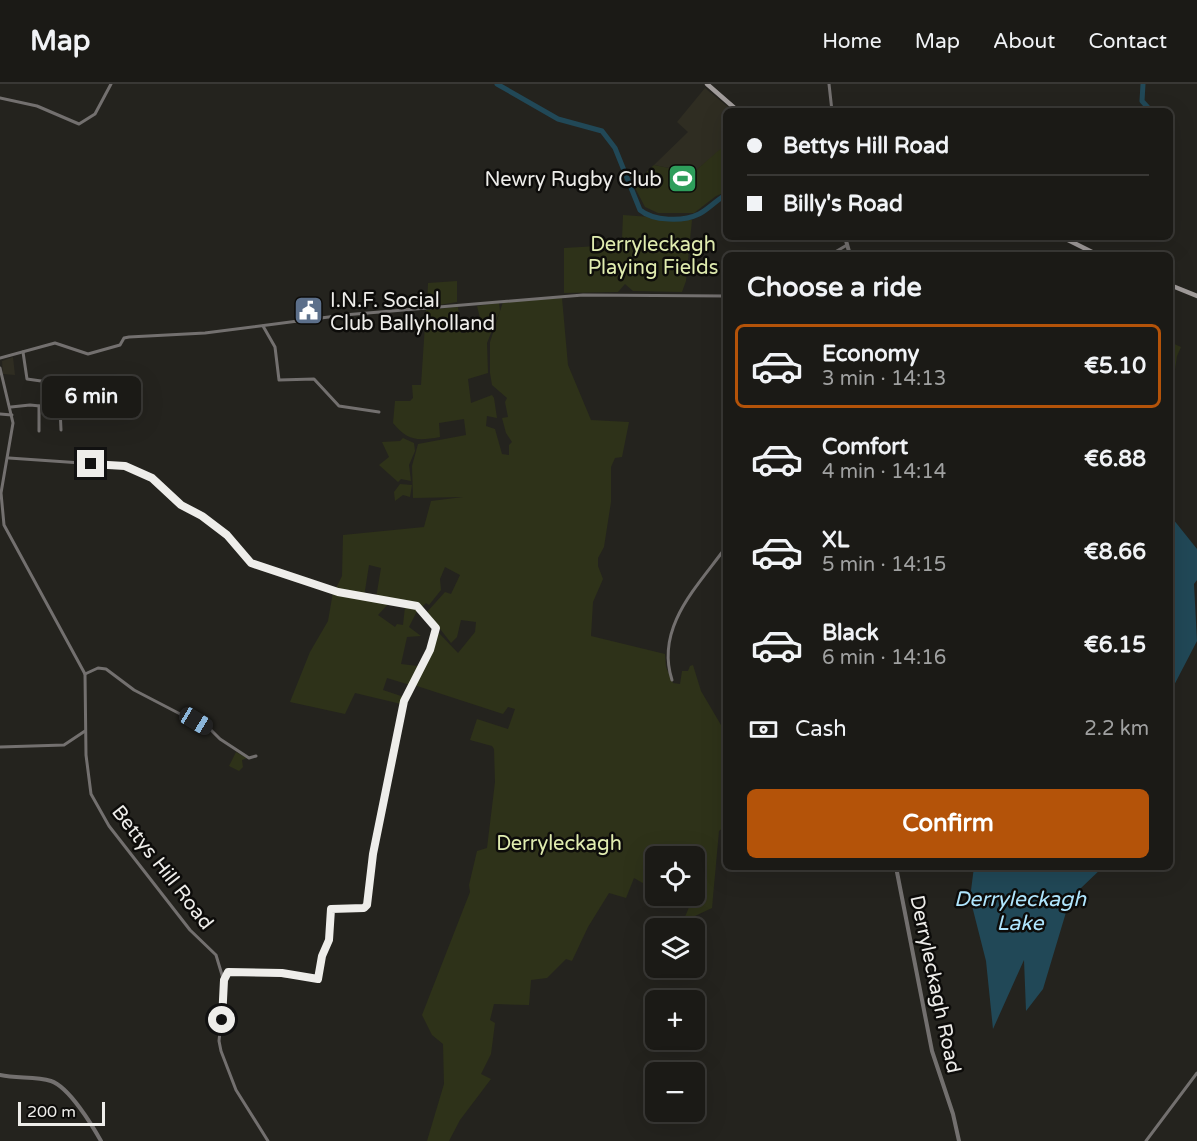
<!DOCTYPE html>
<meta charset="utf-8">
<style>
body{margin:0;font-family:"Varela Round",sans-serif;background:#282723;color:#f1f3f6;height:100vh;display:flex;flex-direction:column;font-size:22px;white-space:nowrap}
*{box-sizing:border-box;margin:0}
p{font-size:20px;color:#a0a1a1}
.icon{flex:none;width:33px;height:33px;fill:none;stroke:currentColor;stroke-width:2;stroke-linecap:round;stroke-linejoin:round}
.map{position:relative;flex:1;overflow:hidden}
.side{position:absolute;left:723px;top:168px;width:450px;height:618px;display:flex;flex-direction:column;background:#1b1a16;border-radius:9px;box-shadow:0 6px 24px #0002,0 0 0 2px #393835}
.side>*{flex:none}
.hud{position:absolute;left:723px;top:24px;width:450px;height:132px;border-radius:9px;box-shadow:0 6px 24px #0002,0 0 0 2px #393835;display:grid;align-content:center;height:132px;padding:0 24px;background:#1b1a16}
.buttons{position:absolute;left:645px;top:762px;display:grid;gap:12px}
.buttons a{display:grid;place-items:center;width:60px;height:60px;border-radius:9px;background:#1b1a16;box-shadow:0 6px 24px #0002,0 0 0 2px #393835;font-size:30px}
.scale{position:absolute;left:18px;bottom:15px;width:87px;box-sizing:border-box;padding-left:6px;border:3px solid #eeedea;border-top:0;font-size:16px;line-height:21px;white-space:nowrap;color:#eeedea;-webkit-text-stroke:4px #0d0c0a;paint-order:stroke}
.end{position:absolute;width:27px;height:27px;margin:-14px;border:8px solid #eeedea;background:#111;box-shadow:0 0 0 3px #111}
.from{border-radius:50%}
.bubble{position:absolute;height:42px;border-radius:9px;background:#1b1a16;box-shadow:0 6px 24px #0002,0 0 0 2px #393835;font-size:20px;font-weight:700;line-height:42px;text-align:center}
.car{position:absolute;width:18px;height:36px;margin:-18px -9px;border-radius:8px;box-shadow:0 0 4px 2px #0007;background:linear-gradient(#222 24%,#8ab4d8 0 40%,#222 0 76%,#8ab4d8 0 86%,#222 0)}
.hud b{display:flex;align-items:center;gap:21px;height:57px;font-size:22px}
.hud b+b{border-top:2px solid #393835}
.hud i{width:15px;height:15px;background:#f1f3f6}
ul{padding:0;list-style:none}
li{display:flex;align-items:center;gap:18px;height:84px;margin:0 12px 9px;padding:0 12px;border:3px solid transparent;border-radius:9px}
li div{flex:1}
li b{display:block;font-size:22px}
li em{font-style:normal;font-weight:700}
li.active{border-color:#b45309}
li>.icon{width:54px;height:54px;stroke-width:1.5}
h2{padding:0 24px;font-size:27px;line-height:72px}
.pay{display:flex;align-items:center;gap:15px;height:66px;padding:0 24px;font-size:22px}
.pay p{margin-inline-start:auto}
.action{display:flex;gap:12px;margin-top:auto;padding:12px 24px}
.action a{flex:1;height:69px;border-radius:9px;background:#b45309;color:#fff;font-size:24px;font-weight:700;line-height:69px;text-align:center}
header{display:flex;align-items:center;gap:36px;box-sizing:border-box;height:84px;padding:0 30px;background:#1b1a16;border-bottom:2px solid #393835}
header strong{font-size:28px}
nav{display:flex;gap:33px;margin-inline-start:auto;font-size:21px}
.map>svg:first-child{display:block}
.built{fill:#2f2d22}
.green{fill:#2e3219}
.water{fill:#214857}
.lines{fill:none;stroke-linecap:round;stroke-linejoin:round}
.river{stroke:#214857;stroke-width:5}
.minor{stroke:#73706f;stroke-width:3}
.tertiary{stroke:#73706f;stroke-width:4}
.secondary{stroke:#a19c9b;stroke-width:4.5}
.route{stroke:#eeedea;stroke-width:8}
.labels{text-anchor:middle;stroke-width:5;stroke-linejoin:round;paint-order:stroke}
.poi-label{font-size:20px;fill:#eeedea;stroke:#0d0c0a;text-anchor:end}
.park-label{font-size:20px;fill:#e0ecaf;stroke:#0d0c0a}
.street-label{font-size:20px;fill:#eeedea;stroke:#0d0c0a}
.water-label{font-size:21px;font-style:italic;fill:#b0e6fe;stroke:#0d0c0a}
</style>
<header>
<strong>Map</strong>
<nav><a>Home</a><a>Map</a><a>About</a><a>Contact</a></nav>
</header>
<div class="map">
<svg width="1197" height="1057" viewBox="0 0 1197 1057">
<rect width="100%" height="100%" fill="#24231e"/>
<g class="built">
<path d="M705,4L733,27H726V61L693,89L682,82L669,84L654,81L688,48L677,38Z"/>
<path d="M13,273L15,291L3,290L2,277Z"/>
</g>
<g class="green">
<path d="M726,60V108L716,112L694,129H658L645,123L633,100L654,81L669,84L682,82L693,89Z"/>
<path d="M623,131L692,136L686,197L682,208L633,207L625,200L618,208L564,209V164L598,162L622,155Z"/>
<path d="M457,197V218L427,223L428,199Z"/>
<path d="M562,214L568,281L591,336L629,338L622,373L615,374L611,383V418L604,463L598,474V482L603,495L593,518L591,552L665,570L666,583L673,599L680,600L682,587H688L690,582L693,581L701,607L721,641L726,645L723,744L719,747L712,824L695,832L684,843L681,842L690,821L664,812H694V772H656L655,806L634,794L626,814L609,809L588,843L572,877L566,875L547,894L531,896L529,921L494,920L490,936L495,939L491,970L481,990L491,995L460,1036L449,1057H427L444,1000L443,960L432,951L422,931L470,808L469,801L477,767L487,764L495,698L494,665L492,662L470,656L477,635L508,645L515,625L508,623L503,630L414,601L433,565L438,548L458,569L475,548L476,538L461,536L457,553L451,559L427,528L445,508L451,510L460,491L445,483L440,495L441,506L429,521L426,519L422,523L376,514L381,484L369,481L364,513L335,506L342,492L343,451L424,443L431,417L463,413L413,414L412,382L418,360L466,351L464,335L439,339L440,353C417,357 408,357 393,339L395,317H410L413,314L412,301H421L426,226L458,223L461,249L483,246L477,222L499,219L500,227L487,259L488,289L468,295L471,319L492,311L494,314L497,334L487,332L486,342L495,345L502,370L509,371V361L512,358L506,349L502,334L508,333L505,318L507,314L492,301L490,289V258L503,218Z"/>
<path d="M1170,258L1181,263L1177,272L1170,319Z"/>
<path d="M403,354L414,359L415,367L409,381L411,397L401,395L398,398L379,381L389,373L382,358L400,357Z"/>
<path d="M400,400L412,401L410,413L403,411L395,417L394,408Z"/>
<path d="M333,508L389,519L378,531L395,543L397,540L403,541L405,523L418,525L409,543L421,552L407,553L401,580L418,582L410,601L387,594L383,606L404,613L401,620L355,609L345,630L290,618L310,568L328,537Z"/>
<path d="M236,668L247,674L242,676L243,683L239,687L229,682Z"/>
</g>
<g class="water">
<path d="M1170,435H1173L1197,465V496L1194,500L1197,557L1170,609Z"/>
<path d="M974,783H1103L1081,804L1067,825L1043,905L1026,927L1024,876L993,945L986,877L970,814Z"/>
</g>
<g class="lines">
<g class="river">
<path d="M497,0L558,35L602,47L615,64L640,126C653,137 683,138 699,130C709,125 716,116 726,111"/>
<path d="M1143,0L1142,17L1151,27"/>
</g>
<g class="minor">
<path d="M829,0L832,27"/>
<path d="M0,14L37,22L79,40L95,30L111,0"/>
<path d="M830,171L847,161"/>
<path d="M263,242L275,263L279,296L314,295L339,322L379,328"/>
<path d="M23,268L27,295L48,298"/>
<path d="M0,274L55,259L88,270L120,261L124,254L129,253L205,249L344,231L583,211L726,212"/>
<path d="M0,284L13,339L1,409L4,441L85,590L86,671L91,710L109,742L190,846L216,871L225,901L219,957L221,967L236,1006L268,1057"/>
<path d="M11,323L30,321L60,324L61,346"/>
<path d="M0,330L12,331"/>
<path d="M39,347V322"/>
<path d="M9,374L125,382L143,389L181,421L222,447L251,479L338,508L417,522L436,544L430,565L404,617L373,770L367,821L364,824L331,825L329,856L322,872L318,895L234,887L228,888L224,896"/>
<path d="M85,590L98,584L106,585L134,606L211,646L220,655L249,674L256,672"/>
<path d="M672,596C655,543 697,503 726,463"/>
<path d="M0,663L64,661L85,647"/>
<path d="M1146,1057L1197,989"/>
</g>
<g class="tertiary">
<path d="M845,153L850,171"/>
<path d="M896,783L932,967L953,1030L959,1057"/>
<path d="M0,991C16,995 35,992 51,997C69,1003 92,1041 101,1057"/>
</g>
<g class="secondary">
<path d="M707,0L738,27"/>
<path d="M1062,153L1098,171"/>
<path d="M1170,201L1197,212"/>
</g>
</g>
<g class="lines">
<path class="route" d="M91,380L125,382L152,394L181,421L202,432L227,451L251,479L338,508L417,522L436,544L430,566L404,617L373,770L367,821L364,824L331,825L329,856L322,872L318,895L282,889L228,888L224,896L222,936"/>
</g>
<defs>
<symbol id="stadium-square" viewBox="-11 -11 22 22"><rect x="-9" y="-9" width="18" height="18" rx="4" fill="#2e9e5b" stroke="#0d0c0a"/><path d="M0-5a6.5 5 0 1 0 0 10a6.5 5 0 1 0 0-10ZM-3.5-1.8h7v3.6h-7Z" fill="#fff"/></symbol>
<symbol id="civic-square" viewBox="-11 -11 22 22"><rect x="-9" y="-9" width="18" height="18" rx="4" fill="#5c6f8a" stroke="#0d0c0a"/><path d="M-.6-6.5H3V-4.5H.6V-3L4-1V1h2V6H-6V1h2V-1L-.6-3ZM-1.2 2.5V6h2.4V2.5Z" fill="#fff"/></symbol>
</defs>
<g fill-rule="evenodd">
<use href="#stadium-square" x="666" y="78" width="33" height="33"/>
<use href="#civic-square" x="292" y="210" width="33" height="33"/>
</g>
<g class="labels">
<g class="poi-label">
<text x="662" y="102">Newry Rugby Club</text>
<text x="330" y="223" text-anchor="start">I.N.F. Social<tspan x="330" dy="23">Club Ballyholland</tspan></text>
</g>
<g class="park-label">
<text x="653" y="167">Derryleckagh<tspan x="653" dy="23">Playing Fields</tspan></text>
<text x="559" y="766">Derryleckagh</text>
</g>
<g class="street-label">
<text transform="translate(163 783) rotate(52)" y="7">Bettys Hill Road</text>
<text transform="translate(936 900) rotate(78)" y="7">Derryleckagh Road</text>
</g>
<g class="water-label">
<text x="1020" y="822">Derryleckagh<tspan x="1020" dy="24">Lake</tspan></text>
</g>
</g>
</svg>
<div class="buttons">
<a><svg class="icon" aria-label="locate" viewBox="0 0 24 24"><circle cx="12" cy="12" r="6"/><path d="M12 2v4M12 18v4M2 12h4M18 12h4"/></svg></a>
<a><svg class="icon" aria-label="layers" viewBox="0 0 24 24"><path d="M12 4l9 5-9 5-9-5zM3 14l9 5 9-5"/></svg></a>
<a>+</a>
<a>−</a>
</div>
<div class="scale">200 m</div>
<i class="end from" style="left:222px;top:936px"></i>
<i class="end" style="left:91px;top:380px"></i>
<div class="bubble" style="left:42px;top:292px;width:99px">6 min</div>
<i class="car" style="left:196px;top:637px;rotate:121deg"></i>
<div class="hud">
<b><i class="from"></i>Bettys Hill Road</b>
<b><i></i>Billy's Road</b>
</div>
<section class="side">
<h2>Choose a ride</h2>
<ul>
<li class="active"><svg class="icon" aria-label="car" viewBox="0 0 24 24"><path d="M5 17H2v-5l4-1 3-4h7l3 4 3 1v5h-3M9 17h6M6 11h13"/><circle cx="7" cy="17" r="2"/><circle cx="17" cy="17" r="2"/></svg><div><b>Economy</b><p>3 min · 14:13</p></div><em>€5.10</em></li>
<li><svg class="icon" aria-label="car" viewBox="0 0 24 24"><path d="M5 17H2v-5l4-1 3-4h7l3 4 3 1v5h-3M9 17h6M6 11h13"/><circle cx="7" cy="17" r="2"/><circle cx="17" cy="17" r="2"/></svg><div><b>Comfort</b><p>4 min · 14:14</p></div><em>€6.88</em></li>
<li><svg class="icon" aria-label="car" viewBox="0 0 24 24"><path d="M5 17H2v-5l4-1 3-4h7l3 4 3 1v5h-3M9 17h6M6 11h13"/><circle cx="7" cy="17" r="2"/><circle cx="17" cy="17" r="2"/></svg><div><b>XL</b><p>5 min · 14:15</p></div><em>€8.66</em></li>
<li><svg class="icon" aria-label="car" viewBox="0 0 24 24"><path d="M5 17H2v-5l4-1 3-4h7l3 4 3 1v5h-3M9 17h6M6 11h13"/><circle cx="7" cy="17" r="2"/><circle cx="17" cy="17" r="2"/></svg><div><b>Black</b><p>6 min · 14:16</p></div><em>€6.15</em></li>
</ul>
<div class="pay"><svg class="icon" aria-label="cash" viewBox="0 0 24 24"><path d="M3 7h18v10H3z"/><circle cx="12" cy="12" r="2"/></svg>Cash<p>2.2 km</p></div>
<div class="action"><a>Confirm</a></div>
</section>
</div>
